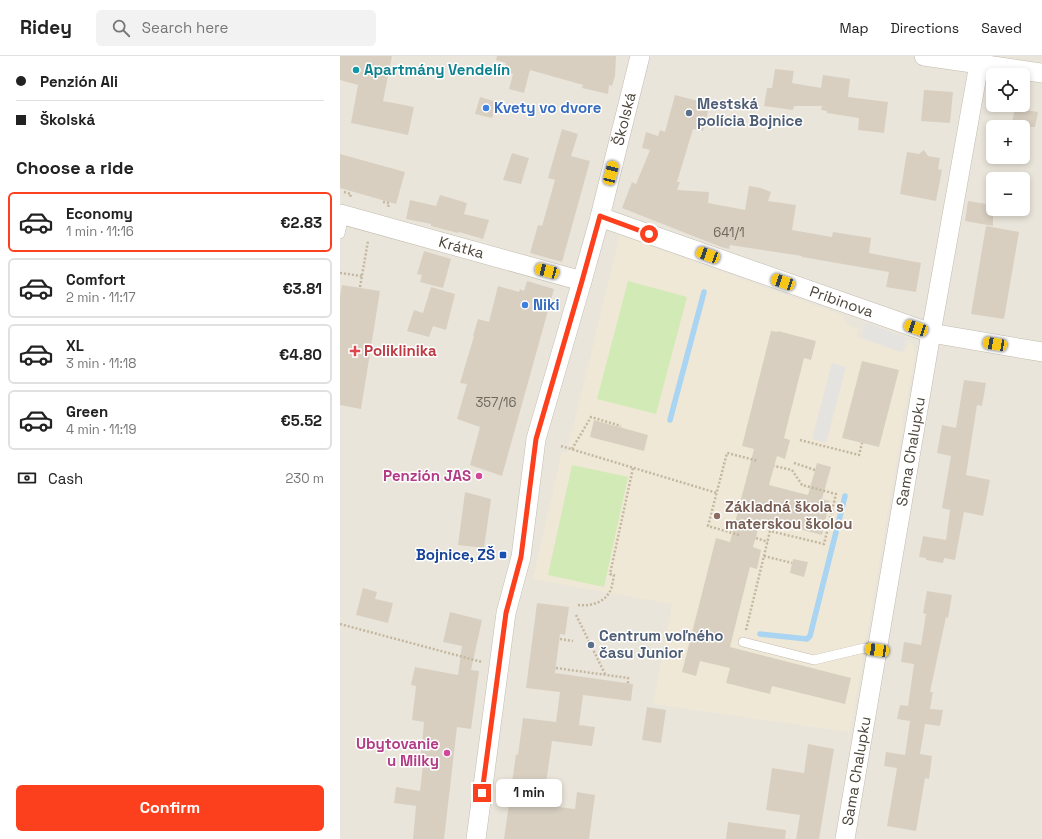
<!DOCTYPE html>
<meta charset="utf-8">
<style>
body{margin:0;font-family:"Space Grotesk",sans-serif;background:#f2f2f2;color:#222;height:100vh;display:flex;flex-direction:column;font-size:15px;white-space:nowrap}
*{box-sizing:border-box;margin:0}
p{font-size:13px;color:#767676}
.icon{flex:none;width:22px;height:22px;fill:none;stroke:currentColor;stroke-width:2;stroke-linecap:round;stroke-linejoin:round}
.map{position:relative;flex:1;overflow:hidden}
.sheet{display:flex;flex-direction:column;background:#fff;width:340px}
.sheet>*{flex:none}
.banner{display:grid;align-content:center;height:88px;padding:0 16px;background:#fff}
.tools{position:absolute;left:646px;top:12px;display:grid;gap:8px}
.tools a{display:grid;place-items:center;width:44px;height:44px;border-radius:6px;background:#fff;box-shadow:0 2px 6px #0003;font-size:20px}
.end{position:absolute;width:18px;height:18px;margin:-9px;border:5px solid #fc3f1d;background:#fff;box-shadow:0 0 0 2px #fff}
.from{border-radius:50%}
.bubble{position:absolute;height:28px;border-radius:6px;background:#fff;box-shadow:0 2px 6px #0003;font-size:13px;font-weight:800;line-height:28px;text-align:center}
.car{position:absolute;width:12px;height:24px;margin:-12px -6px;border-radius:5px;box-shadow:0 0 3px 1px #0007;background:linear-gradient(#f5c518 24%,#345 0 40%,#f5c518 0 76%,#345 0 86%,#f5c518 0)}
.banner b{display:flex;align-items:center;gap:14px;height:38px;font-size:15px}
.banner b+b{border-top:1px solid #e0e0e0}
.banner i{width:10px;height:10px;background:#222}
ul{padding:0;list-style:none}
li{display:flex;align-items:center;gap:12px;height:60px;margin:0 8px 6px;padding:0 8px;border:2px solid #e0e0e0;border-radius:6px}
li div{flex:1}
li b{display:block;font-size:15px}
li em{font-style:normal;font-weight:800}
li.on{border-color:#fc3f1d}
li>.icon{width:36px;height:36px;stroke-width:1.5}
h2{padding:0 16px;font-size:18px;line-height:48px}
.pay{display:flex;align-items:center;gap:10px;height:44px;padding:0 16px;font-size:15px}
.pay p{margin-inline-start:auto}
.action{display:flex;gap:8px;margin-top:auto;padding:8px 16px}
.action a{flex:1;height:46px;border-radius:6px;background:#fc3f1d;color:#fff;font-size:16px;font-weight:800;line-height:46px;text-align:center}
header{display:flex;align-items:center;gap:24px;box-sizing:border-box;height:56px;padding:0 20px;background:#fff;border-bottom:1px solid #e0e0e0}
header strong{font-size:19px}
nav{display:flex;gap:22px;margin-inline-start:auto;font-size:14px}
.search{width:280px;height:36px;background:#f2f2f2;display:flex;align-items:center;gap:10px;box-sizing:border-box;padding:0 14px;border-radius:6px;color:#767676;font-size:15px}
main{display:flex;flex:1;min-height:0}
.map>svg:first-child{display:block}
.residential{fill:#eae5da;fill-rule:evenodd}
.education{fill:#efe8d6}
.green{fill:#d2eab5}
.parking{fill:#e5e3e0}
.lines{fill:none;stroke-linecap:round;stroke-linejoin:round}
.stream{stroke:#a9d4f2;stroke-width:5.5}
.building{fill:#d8cfc1}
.service-casing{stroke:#c2bbae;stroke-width:10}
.minor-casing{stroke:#c2bbae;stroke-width:20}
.path{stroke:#c4b79f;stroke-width:2.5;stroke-dasharray:2 2;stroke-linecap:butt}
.service{stroke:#fff;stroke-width:9}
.minor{stroke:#fff;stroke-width:19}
.route{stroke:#fc3f1d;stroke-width:5}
.culture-dot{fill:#0f9aa8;stroke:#fff;stroke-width:1.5}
.shop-dot{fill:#3f7fe0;stroke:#fff;stroke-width:1.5}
.service-dot{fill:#5c6f8a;stroke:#fff;stroke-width:1.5}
.health-dot{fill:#e0444e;stroke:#fff;stroke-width:1.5}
.hotel-dot{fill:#d1479c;stroke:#fff;stroke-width:1.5}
.education-dot{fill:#8d6e63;stroke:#fff;stroke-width:1.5}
.transit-dot{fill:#1a4fb4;stroke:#fff;stroke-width:1.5}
.labels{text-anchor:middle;stroke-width:3;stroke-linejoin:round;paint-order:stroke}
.number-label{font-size:13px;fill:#6e675b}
.culture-label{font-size:15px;font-weight:bold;fill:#0d838f;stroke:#fff;text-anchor:start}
.service-label{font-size:15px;font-weight:bold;fill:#4e5e75;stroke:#fff;text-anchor:start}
.shop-label{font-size:15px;font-weight:bold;fill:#366cbe;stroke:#fff;text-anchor:start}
.street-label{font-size:15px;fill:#4b4439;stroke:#fff}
.health-label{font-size:15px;font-weight:bold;fill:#be3a42;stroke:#fff;text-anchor:start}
.hotel-label{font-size:15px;font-weight:bold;fill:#b23c85;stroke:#fff;text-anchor:end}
.education-label{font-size:15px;font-weight:bold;fill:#785e54;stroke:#fff;text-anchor:start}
.transit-label{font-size:15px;font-weight:bold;fill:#164399;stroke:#fff;text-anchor:end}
</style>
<header>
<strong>Ridey</strong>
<div class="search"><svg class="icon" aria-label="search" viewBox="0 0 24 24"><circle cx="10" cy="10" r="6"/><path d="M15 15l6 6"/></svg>Search here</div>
<nav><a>Map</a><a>Directions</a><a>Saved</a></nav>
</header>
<main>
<section class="sheet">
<div class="banner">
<b><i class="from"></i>Penzión Ali</b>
<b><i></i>Školská</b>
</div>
<h2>Choose a ride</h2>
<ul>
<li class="on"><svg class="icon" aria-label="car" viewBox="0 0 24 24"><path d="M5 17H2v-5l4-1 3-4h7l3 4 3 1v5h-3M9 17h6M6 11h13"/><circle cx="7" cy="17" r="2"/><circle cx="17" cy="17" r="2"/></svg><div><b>Economy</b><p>1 min · 11:16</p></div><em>€2.83</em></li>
<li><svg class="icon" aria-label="car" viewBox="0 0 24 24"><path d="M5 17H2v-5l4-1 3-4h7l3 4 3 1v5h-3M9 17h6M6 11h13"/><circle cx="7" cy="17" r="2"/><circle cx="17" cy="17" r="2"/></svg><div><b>Comfort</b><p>2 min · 11:17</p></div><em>€3.81</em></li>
<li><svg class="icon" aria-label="car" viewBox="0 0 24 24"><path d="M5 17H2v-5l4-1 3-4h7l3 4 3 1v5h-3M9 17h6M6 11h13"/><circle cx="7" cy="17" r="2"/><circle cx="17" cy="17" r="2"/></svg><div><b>XL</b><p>3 min · 11:18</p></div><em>€4.80</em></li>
<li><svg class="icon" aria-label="car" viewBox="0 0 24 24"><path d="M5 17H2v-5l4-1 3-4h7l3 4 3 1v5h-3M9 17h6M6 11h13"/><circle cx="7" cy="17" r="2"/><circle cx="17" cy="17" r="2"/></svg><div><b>Green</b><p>4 min · 11:19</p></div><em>€5.52</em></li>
</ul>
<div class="pay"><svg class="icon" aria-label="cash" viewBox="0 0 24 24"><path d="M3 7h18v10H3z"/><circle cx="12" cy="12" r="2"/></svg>Cash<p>230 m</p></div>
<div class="action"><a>Confirm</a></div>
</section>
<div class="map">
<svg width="702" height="783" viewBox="0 0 702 783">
<rect width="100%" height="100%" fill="#f6f3ec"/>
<path class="residential" d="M0,0H702V783H0ZM653,19H683V49H653ZM653,71H683V101H653ZM653,123H683V153H653Z"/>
<path class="education" d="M280,179L504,260L505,268L519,273L516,281L564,297L570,284L574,291L575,299L566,348L562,361L563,367L510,676L313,648L332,548L193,523L222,396L227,397L228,392Z"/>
<g class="green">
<path d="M288,225L347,241L316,358L257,343Z"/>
<path d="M232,409L288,421L264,531L208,519Z"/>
</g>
<g class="parking">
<path d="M526,267L566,282L561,296L521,281Z"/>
<path d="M492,307L506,311L486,387L472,383Z"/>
</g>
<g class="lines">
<g class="stream">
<path d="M330,364L364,236"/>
<path d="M420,578L467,583L470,580L505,440"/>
</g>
</g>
<g class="building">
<path d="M0,0H52L43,45L74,51L68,79L11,67L18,29L0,24Z"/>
<path d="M157,0H276L275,20L272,30L269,29L268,38L242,32L243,29L190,14L184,37L169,33L173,18L163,15L166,7L156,4Z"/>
<path d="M435,13L454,15L452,27L481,32L483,19L510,23L508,41L548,46L544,77L518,74L519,62L487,57V55L481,54L482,50H454L453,54L424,50L427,32H432Z"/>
<path d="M584,34L613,36L610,67L581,65Z"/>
<path d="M335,39L370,48L363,75L353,73L337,126H340L337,134L369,136L368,147L405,154L409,130L421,132L431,136L428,145L456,149L452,174L492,181L493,176L531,182L529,197L581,207L576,236L546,231L549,216L462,201V200L390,189L389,193L381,191L282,152L292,126L296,128L310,94L302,92L306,76L318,80L320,74L325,76Z"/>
<path d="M140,41L157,46L152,62L135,58Z"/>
<path d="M675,52L698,56L695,71H671Z"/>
<path d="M222,73L238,78L231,100L250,105L222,206L190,197L198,169L202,170L215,124L208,122Z"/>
<path d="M584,94L588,100L600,102L598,113L602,114L596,145L560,138L567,96L579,98Z"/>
<path d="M172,97L189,102L181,128L163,124Z"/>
<path d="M0,98L65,116L56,148L0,132Z"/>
<path d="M100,139L127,147L124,158L149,164L143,183L119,176L118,177L91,170V168L66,163L70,144L96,150Z"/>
<path d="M628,145L653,149V170L625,165Z"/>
<path d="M646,170L679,176L664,263L631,258Z"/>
<path d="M84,195L111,203L103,232L80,226L82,219L77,218Z"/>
<path d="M187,225L214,233L162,420L130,409L140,371L117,363L127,328L120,327L134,280H133L138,263L149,266L158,230L179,236L180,233L184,235Z"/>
<path d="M2,229L40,235L21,353L0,349V240Z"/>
<path d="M91,231L115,238L106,274L93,270L89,281L67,275L74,254L83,257Z"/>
<path d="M431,275L437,276L438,275L476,285L471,304L464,302L444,382L450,384L445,403L437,400L429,429L468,439L477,407L491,411L482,443L490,445L482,479L421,463L413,491L421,494L417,513L410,511L390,591L511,622L505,648L432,630L430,638L386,627L390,612L360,605L356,620L342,616L376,482L390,486L414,393L402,390Z"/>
<path d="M522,305L559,314L539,391L502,382Z"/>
<path d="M624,324L646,327L642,350L637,349L626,419L650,424L643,460L624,456L615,504L604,502L603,507L586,504V502L579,501L583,480L606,484L610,454L602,452L611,400L597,397L602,369L616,372Z"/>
<path d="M254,364L308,379L304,395L250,381Z"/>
<path d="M125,436L151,443L144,492L118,489Z"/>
<path d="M453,503L468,506L464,521L450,517Z"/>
<path d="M23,532L37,536L35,543L53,547L48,567L16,559Z"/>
<path d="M587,535L612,539L608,562L606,561L590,636H593L590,653L603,654L600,670L585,668L580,698L592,700L589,723L585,722L576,775L547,770L557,712L544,710L546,696L565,699L570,665L557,663L560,649L568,650L574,608L561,606L564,586L581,589L586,558L583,557Z"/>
<path d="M197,547L229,551L225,579L220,578L215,617L293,628L291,645L243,639L239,669L255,671L252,690L212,685L203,749L235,753L237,736L255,739L249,783H164L176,698L178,699L183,662L216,666L220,636L186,632Z"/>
<path d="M110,556L142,564L131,614L139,615L131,673L117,671L104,783H73L76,750L54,747L56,731L80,735L84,700L81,699L84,666L72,664L76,630L71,629L75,611L118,619L122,590L103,586Z"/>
<path d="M307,651L326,654L321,687L302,684Z"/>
<path d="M468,688L494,693L479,783H456L460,759L426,754L432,712L464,717Z"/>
<path d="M388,766L446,774L445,783H386Z"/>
</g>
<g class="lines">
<defs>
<g id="service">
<path d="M0,178L4,159"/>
<path d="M403,586L474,604L524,592L537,594"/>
</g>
<g id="minor">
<path d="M584,0L702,17"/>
<path id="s1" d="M0,158L242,225"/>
<path id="s2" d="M260,161L591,277L702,296"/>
<path id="s3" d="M136,783L166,557L181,501L196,383L242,225L260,161L300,0"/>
<path id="s4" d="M505,783L591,277L639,8"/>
</g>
</defs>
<use href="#service" class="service-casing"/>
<use href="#minor" class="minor-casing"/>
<g class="path">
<path d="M4,136L11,138L10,141"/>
<path d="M43,146L49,147L48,152"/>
<path d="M0,217L22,220"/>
<path d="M20,231L28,185"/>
<path d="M460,384L519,399L522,387"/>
<path d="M221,390L377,437"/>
<path d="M232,393L251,361L281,370"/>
<path d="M454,407L475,414"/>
<path d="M399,479L368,470L387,397L418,405"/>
<path d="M416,482L428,486"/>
<path d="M424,500L452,507"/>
<path d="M238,549C249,550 262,548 269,537C272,533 273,524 274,519L270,518L293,412"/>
<path d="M236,559L265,618"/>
<path d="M0,568L142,606"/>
<path d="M406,574L430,475L484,488L496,438L462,429L452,414L434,410"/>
<path d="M220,583L233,585"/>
<path d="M216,612L288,622V627"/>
</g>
<use href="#service" class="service"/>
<use href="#minor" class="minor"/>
</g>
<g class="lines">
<path class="route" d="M142,737L166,557L181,501L196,383L242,225L260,160L309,178"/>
</g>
<circle class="culture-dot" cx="16" cy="14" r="4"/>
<g class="shop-dot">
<circle cx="146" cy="52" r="4"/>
<circle cx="185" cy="249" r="4"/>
</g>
<g class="service-dot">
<circle cx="349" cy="57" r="4"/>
<circle cx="251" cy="589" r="4"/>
</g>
<path class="health-dot" d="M13 289h4v4h4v4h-4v4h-4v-4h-4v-4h4z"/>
<g class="hotel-dot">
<circle cx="139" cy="420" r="4"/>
<circle cx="107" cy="697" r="4"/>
</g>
<circle class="education-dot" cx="377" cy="460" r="4"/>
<rect class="transit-dot" x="159" y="495" width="8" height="8" rx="2"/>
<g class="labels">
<g class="number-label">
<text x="389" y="181">641/1</text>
<text x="156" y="351">357/16</text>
</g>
<g class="culture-label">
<text x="24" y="19">Apartmány Vendelín</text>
</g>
<g class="service-label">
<text x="357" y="53">Mestská<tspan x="357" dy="17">polícia Bojnice</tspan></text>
<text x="259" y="585">Centrum voľného<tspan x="259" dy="17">času Junior</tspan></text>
</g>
<g class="shop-label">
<text x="154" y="57">Kvety vo dvore</text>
<text x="193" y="254">Niki</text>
</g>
<g class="street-label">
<text dy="5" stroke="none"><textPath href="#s3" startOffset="737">Školská</textPath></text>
<text dy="5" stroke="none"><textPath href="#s1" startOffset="126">Krátka</textPath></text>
<text dy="5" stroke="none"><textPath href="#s2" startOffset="256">Pribinova</textPath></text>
<text dy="5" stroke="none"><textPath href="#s4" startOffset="393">Sama Chalupku</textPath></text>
<text dy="5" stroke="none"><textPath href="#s4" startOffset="69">Sama Chalupku</textPath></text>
</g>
<g class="health-label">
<text x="24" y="300">Poliklinika</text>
</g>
<g class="hotel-label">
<text x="131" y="425">Penzión JAS</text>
<text x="99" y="693">Ubytovanie<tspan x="99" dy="17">u Milky</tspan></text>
</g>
<g class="education-label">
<text x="385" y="456">Základná škola s<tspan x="385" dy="17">materskou školou</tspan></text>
</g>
<g class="transit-label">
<text x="155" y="504">Bojnice, ZŠ</text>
</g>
</g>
</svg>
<div class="tools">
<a><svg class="icon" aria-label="locate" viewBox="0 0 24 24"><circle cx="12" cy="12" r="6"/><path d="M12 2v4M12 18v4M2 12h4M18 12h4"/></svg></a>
<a>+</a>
<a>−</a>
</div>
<i class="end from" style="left:309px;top:178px"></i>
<i class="end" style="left:142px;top:737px"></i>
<div class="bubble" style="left:156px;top:723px;width:66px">1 min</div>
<i class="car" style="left:271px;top:117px;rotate:14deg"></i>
<i class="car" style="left:368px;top:199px;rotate:290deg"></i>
<i class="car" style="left:207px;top:215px;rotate:285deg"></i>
<i class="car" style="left:443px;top:226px;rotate:289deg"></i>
<i class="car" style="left:576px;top:272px;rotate:289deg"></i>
<i class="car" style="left:655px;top:288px;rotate:280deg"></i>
<i class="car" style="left:537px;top:594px;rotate:278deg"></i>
</div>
</main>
